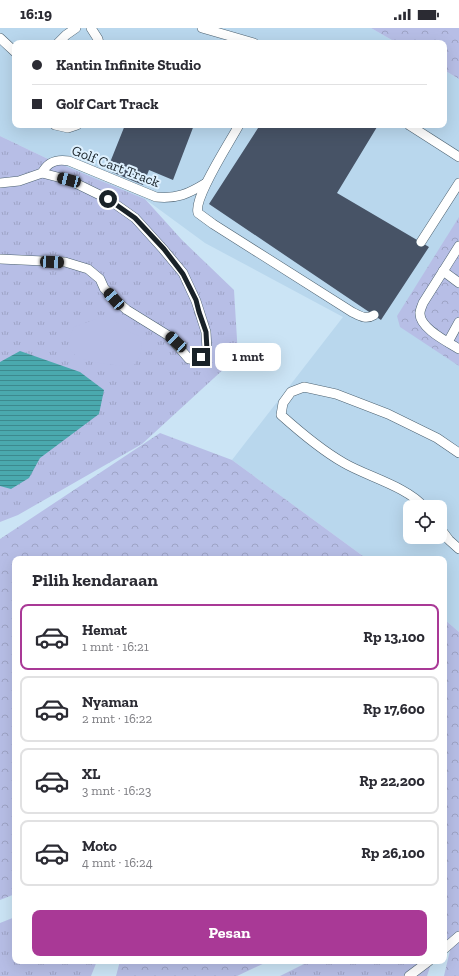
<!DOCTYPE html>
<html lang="id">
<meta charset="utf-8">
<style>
body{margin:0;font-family:"Zilla Slab",serif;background:#f2f2f3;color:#2b2b33;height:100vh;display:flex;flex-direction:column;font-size:15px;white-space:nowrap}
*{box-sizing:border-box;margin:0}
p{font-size:13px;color:#7c7c81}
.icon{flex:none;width:22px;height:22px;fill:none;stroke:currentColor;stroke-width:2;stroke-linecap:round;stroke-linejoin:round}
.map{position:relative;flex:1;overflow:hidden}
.details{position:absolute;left:12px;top:528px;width:435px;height:408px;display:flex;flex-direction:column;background:#fff;border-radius:8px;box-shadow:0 4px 16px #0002}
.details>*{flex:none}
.banner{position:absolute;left:12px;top:12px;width:435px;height:88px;border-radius:8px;box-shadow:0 4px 16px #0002;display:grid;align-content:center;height:88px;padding:0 20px;background:#fff}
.tools{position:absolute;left:403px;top:472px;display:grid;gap:8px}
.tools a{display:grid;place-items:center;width:44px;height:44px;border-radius:8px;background:#fff;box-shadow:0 4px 16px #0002;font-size:20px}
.end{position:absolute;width:18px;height:18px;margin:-9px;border:5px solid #192228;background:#fff;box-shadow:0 0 0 2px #fff}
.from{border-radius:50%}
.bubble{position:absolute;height:28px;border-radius:8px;background:#fff;box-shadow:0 4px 16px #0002;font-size:13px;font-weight:700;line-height:28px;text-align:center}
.car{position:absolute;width:12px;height:24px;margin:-12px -6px;border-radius:5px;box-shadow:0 0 3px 1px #0007;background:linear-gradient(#222 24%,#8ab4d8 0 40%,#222 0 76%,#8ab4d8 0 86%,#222 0)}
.banner b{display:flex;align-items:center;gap:14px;height:38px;font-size:15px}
.banner b+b{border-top:1px solid #e1e1e2}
.banner i{width:10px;height:10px;background:#2b2b33}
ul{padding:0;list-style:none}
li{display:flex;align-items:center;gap:12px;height:66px;margin:0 8px 6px;padding:0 12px;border:2px solid #e1e1e2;border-radius:8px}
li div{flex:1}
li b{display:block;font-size:15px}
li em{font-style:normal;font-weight:700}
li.current{border-color:#a93996}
li>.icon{width:36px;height:36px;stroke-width:1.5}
h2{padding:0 20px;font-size:18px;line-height:48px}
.action{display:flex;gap:8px;margin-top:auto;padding:8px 20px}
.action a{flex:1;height:46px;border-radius:8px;background:#a93996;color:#fff;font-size:16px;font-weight:700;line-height:46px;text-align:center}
.status{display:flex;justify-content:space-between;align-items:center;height:28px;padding:0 20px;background:#fff;direction:ltr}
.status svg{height:11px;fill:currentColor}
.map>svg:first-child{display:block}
.built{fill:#b9d7ed;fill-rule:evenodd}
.grass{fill:url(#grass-tufts)}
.forest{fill:url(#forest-crowns)}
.garden{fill:#b7bee6}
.water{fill:url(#water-rules)}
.building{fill:#475366}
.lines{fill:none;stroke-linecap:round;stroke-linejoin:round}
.service-casing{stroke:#4d6271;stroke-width:10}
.service{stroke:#fff;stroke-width:9}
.route{stroke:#192228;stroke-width:5}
.labels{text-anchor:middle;stroke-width:4;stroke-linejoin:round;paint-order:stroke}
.street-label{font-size:14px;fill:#192228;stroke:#ddf0fe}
</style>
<div class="status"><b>16:19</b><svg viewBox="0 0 49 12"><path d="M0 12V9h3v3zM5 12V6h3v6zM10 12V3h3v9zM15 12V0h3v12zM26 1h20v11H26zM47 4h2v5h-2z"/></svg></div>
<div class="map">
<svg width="459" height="948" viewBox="0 0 459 948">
<defs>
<pattern id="grass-tufts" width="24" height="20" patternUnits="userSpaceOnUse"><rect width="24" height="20" fill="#b7bee6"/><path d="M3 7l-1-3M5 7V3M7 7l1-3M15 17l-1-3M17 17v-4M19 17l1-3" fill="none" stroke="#9da3c5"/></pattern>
<pattern id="forest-crowns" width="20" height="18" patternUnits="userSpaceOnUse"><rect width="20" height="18" fill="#b7bee6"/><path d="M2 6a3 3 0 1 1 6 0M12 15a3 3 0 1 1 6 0" fill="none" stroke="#9da3c5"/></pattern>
<pattern id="water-rules" width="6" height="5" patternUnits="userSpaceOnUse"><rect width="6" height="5" fill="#4aa9ae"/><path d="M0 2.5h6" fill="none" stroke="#3d898e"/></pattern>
</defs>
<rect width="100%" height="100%" fill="#cbe4f5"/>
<path class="built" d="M0,0H371L397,15H15V97H444V42L459,51V604L444,591V531H367L232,432L343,289L205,215L145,171L46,130L0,108ZM410,479H440V509H410Z"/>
<g class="grass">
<path d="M0,108L46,130L145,171L182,212L234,262L238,328L142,416L18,487L0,494Z"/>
<path d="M15,889V933H97L91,948H0V895Z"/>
<path d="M310,933H432L427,948H280Z"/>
</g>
<g class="forest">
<path d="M371,0H459V51L444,42V15H397Z"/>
<path d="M459,189V338L400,299L397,288Z"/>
<path d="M160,405L232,432L367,531H15V866L0,872V511Z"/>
<path d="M444,591L459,604V948H444L451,918L444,908Z"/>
<path d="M120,933H269L237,948H116Z"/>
</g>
<path class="garden" d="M107,288C119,293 126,305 140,308C144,318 141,328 134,337C121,339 78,335 71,323C67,316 71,305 74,299L101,289Z"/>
<path class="water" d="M20,323L80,344L104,362L99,386L40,430L29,450L11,461L0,458V334Z"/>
<g class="building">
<path d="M125,97H194L173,152L149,142L143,157L107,142Z"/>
<path d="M260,97H374L377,99L337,165L429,219L381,292L209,176Z"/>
</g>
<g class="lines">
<defs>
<g id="service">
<path d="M91,0L98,11L99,15"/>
<path d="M202,0L254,15"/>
<path d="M0,10L15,24"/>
<path d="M58,15L66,7L76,0"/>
<path d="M55,97L68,100L77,97"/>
<path d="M239,97C230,114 193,170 198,185L213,196L352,284C360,288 366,292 374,287"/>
<path d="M409,97L459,129"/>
<path d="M42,145C48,133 57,131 69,133L156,169C177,171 188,166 206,155"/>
<path d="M0,155L19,153L42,145L69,152L108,171L135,190L163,221L183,245L196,273L206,304L207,322C203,328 197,332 189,331L169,308L127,282L114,271L104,260L100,251L88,241L65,234L0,231"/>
<path d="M421,214L459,155"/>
<path d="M459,218L423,275C422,278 420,282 420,285C419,300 448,314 459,321"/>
<path d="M443,243L459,255"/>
<path d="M448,314L459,294"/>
<path d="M424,479C408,459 366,448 344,435C321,422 300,404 281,387L283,375L291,364L304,359L336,366L388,386L437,410L459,425"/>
<path d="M440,500L449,512L459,521"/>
<path d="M444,921L459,908"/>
<path d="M409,948L429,933"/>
</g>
</defs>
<use href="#service" class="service-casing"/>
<use href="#service" class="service"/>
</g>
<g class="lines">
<path class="route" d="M108,171L135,190L164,221L183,246L196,272L199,284L206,304L207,322L201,329"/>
</g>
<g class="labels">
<g class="street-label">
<text transform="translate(116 138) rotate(21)" y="5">Golf Cart Track</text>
</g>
</g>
</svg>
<div class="tools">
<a><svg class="icon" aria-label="locate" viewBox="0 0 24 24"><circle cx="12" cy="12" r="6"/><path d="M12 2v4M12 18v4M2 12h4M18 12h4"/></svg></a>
</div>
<i class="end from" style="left:108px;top:171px"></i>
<i class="end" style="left:201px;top:329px"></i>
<div class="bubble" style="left:215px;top:315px;width:66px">1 mnt</div>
<i class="car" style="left:69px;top:152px;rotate:285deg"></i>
<i class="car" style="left:52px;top:234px;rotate:93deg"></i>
<i class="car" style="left:114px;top:271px;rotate:319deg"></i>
<i class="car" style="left:176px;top:314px;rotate:313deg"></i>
<div class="banner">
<b><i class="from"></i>Kantin Infinite Studio</b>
<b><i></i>Golf Cart Track</b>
</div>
<section class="details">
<h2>Pilih kendaraan</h2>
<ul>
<li class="current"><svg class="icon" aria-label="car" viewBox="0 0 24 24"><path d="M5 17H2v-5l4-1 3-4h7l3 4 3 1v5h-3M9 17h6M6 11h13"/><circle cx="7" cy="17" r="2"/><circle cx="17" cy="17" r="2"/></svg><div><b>Hemat</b><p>1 mnt · 16:21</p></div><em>Rp 13,100</em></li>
<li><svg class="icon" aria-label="car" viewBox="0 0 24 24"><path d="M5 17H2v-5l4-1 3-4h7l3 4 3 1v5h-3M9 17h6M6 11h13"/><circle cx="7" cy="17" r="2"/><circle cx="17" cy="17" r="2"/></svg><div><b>Nyaman</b><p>2 mnt · 16:22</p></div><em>Rp 17,600</em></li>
<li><svg class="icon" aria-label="car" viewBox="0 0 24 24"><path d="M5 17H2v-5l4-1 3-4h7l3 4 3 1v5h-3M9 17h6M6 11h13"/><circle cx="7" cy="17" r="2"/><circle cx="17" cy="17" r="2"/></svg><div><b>XL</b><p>3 mnt · 16:23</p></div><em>Rp 22,200</em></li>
<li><svg class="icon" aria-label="car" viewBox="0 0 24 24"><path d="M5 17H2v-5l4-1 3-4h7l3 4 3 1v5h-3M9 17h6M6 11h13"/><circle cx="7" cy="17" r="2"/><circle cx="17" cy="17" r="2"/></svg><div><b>Moto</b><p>4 mnt · 16:24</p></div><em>Rp 26,100</em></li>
</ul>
<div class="action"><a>Pesan</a></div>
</section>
</div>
